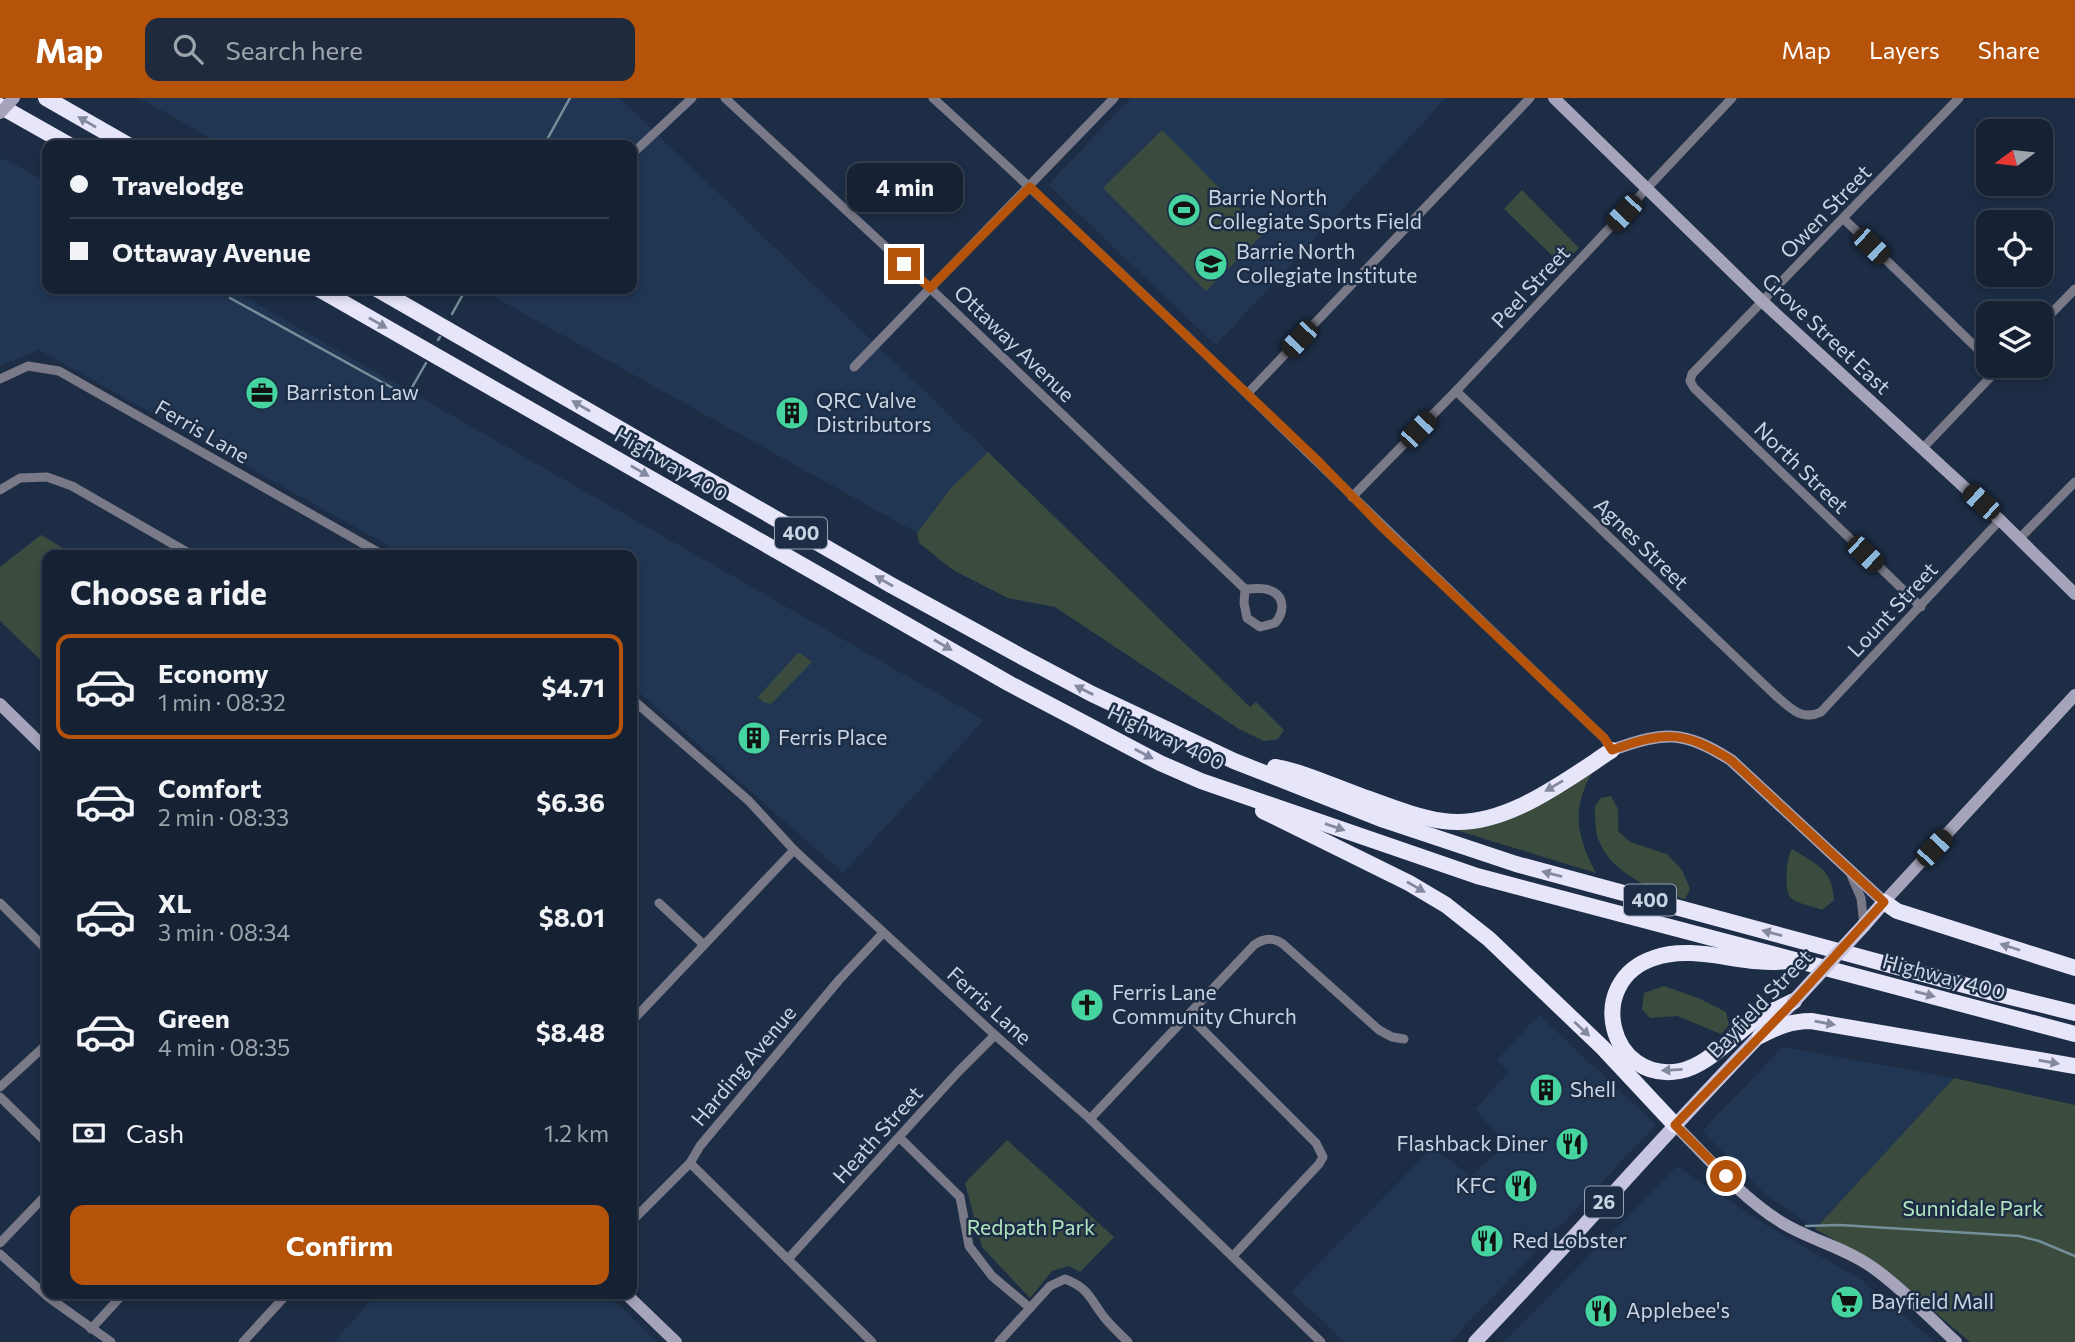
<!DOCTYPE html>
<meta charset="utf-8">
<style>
body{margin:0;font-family:Commissioner,sans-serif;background:#1f2a3c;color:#f1f3f6;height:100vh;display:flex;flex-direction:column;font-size:26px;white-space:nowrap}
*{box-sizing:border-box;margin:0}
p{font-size:23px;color:#9ea4ac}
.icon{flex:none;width:38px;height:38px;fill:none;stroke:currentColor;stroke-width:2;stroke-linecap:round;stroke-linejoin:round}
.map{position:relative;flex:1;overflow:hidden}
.side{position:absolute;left:42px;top:452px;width:595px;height:749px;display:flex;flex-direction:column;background:#162234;border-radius:14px;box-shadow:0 4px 10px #0003,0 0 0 2px #353f4f}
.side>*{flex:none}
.guide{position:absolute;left:42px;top:42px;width:595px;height:154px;border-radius:14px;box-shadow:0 4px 10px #0003,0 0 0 2px #353f4f;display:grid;align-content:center;height:154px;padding:0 28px;background:#162234}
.needle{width:46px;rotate:255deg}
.controls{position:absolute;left:1976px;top:21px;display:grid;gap:14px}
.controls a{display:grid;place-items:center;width:77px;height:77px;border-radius:14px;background:#162234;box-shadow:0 4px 10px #0003,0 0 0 2px #353f4f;font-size:35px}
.end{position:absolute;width:32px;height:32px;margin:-16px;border:9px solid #b45309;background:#fff;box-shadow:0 0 0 4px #fff}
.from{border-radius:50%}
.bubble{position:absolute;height:49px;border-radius:14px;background:#162234;box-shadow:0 4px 10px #0003,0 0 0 2px #353f4f;font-size:23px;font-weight:700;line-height:49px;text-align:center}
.car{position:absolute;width:21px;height:42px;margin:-21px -10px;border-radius:9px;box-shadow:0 0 5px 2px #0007;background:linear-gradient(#222 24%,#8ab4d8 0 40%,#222 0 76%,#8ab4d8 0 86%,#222 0)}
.guide b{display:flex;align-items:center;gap:24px;height:66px;font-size:26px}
.guide b+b{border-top:2px solid #353f4f}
.guide i{width:18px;height:18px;background:#f1f3f6}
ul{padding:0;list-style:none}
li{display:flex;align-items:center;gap:21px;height:105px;margin:0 14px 10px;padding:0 14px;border:4px solid transparent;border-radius:14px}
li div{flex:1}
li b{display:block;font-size:26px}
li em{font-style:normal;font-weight:700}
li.current{border-color:#b45309}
li>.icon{width:63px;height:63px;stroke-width:1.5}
h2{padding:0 28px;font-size:32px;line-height:84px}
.pay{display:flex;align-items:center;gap:18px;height:77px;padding:0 28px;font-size:26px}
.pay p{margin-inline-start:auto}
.primary-button{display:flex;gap:14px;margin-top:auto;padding:14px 28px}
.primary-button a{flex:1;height:80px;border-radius:14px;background:#b45309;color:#fff;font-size:28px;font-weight:700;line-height:80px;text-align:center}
header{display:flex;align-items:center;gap:42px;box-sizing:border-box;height:98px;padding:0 35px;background:#b45309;color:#fff}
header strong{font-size:33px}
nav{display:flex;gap:38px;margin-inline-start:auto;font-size:24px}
.search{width:490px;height:63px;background:#1f2a3c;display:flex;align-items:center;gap:18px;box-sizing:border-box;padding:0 24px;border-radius:14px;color:#9ea4ac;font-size:26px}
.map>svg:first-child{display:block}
.built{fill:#213653}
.green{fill:#3b4c3f}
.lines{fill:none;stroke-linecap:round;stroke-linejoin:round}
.stream{stroke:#738f9a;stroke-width:2.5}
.street{stroke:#7a7987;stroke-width:9}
.secondary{stroke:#a6a4ba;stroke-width:12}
.primary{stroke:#c8c5e2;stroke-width:14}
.highway{stroke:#e7e5fa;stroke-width:16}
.secondary-bridge{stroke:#a6a4ba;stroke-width:12}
.primary-bridge{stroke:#c8c5e2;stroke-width:14}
.oneway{fill:#8289a0}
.route{stroke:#b45309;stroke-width:9}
.labels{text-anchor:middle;stroke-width:5;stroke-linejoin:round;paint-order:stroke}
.shield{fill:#1d2d45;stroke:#95a2b4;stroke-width:2}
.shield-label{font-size:19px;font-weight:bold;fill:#c9d4e3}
.poi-label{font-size:21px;fill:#c9d4e3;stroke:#1d2d45;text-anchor:start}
.street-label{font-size:21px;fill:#c9d4e3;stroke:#1d2d45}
.park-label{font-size:21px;fill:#b1e4bf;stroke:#1d2d45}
</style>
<header>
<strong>Map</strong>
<div class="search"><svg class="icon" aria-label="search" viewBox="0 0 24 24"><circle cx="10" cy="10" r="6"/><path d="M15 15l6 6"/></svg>Search here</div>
<nav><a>Map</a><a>Layers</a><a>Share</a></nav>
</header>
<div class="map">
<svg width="2075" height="1244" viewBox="0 0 2075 1244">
<rect width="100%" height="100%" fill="#1d2d45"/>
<g class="built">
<path d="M139,0H619L988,354L951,390L917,435L480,191H632V47H223Z"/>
<path d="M1131,0H1446L1216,247L1048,87Z"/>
<path d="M4,60L47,85V191H231L984,622L843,775L632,588V457H405L39,252L0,268V64Z"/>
<path d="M1539,917L1656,1027L1450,1244H1345L1291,1194L1432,1050L1471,1078L1506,1046L1475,1011L1509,974L1497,962Z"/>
<path d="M1783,949L1954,980L1815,1131L1766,1097L1702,1033Z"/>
<path d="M1677,1068L1766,1127L1862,1182L1935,1244H1504Z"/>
<path d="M377,1195H526L531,1200L537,1195H606L657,1244H334Z"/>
</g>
<g class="green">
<path d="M1162,32L1264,135L1206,193L1103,90Z"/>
<path d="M1522,92L1579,150L1562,167L1504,111Z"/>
<path d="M988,354L1250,609L1256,604L1284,632L1278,641L1264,643L1239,631L1055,509L1008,500L953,472L919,445L917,435L951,390Z"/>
<path d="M41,437L75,457H47V568L0,523V469Z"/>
<path d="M800,555L812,564L771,606L763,604L758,599L797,556Z"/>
<path d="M1593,673C1571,711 1576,737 1596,775L1449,730Z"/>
<path d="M1611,698L1618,711V733L1630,744L1667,756L1682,772L1690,791L1685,801C1651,792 1612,776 1598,741C1595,731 1595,718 1595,708L1601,700Z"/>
<path d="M1792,751C1817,767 1832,770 1834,802L1822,812C1814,808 1797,806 1791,800C1783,792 1787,758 1792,751Z"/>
<path d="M1664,888L1698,900L1726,914L1729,927L1721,936L1677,918L1650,920L1642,911L1644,895Z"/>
<path d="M1954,980L2075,1007V1244H1970L1879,1167L1815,1131Z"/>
<path d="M1007,1042L1114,1139L1080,1174L1069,1168L1052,1173L1030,1200L982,1149L965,1085Z"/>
</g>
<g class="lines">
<g class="stream">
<path d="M544,47L570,0"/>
<path d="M230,200L407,298L426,265"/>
<path d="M452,216L466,191"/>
<path d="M438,242L440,239"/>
<path d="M1806,1128L1840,1127L2019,1138L2039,1143L2075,1158"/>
</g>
<g class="street">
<path d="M725,0L930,190L1245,491C1253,491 1262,489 1269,492C1285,497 1285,514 1275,525L1260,529L1247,520L1244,505L1245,491"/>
<path d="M933,0C1162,209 1380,427 1604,640L1612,652"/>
<path d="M632,56L692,0"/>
<path d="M1844,121L1988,261"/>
<path d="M2040,227L2075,191"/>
<path d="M854,269L1114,0"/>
<path d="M0,281L28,268L59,273L383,457"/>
<path d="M1456,293L1774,596C1788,608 1801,624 1821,614L2000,422"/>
<path d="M1248,295L1530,0"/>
<path d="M1922,351L2001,268"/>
<path d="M0,392L20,380L47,379L72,388L192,457"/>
<path d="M1352,399L1456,293L1732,0"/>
<path d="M2019,441L2075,384"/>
<path d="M1921,509L1694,290L1690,283L1692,276L1959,0"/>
<path d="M632,601L749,703L794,752L995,937L1090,1021L1321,1244"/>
<path d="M1851,777L1861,800L1864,827"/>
<path d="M0,805L47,852"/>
<path d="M659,805L703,846"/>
<path d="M1188,917L1316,1045L1323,1059L1319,1066L1233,1158"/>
<path d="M632,923L794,752"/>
<path d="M0,989L47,946"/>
<path d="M0,999L47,1045"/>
<path d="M1090,1021L1254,847C1264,840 1273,839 1283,846L1379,932L1392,939L1404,941"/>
<path d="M900,1040L960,1099L969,1148L992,1178L1030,1210"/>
<path d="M690,1065L872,1244"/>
<path d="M632,1123L690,1065L700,1048L839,882L883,835"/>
<path d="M0,1145L47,1096"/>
<path d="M0,1156L48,1199L111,1244"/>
<path d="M788,1161L958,974L995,937"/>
<path d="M91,1231L124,1195"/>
<path d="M243,1244L288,1195"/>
<path d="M999,1244L1050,1188L1065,1181C1089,1190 1090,1201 1104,1219C1111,1228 1120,1236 1128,1244"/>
</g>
<g class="secondary">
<path d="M1554,0L1763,204L2000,422L2075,496"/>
<path d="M0,606L47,652"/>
<path d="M1612,652C1665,633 1683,632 1731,662L1884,804L2075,597"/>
<path d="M1675,1027C1708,1060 1741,1099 1781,1124C1810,1142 1844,1149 1872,1169C1902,1190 1929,1219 1956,1244"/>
<path d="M625,1195L676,1244"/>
</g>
<g class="primary">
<path d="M1864,827L1884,804"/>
<path d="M1475,1244C1582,1133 1682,1015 1792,905"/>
</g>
<g class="highway">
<path d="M46,0L128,47"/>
<path d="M0,8L69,47"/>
<path d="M319,191L1010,586L1160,665L1201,683L1477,778L2075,936"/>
<path d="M377,191L891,487L1024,560L1092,596L1234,663L1384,722L1516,766L1990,894L2075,915"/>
<path d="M1275,669C1304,674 1333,688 1361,698C1387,707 1415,719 1443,723C1502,732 1565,683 1612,652"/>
<path d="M1263,713L1409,785L1446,807L1489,841L1603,950L1675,1027"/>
<path d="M1884,804L1897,813L2075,870"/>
<path d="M1787,863C1744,869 1696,845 1654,860C1584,883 1609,986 1680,973C1707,968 1729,941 1751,925C1763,916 1780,910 1794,903"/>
<path d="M1760,938C1777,929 1791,923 1811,923L2075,968"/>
</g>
<path class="secondary-bridge" d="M0,15L14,0"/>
<path class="primary-bridge" d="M1794,903L1864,827"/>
</g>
<defs><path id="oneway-solid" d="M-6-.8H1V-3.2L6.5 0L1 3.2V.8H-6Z" transform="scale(1.75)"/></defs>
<g class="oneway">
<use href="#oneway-solid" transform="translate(87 24) rotate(-150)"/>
<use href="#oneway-solid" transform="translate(378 225) rotate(30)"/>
<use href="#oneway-solid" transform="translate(581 308) rotate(-150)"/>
<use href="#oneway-solid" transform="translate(640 373) rotate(30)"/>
<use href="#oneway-solid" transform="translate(884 483) rotate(-150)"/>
<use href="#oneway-solid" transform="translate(943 547) rotate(30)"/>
<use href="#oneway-solid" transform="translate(1084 592) rotate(-153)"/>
<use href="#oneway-solid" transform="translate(1144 656) rotate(28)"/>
<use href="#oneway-solid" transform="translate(1554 688) rotate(149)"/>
<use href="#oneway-solid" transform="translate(1335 729) rotate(19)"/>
<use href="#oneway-solid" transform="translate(1552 776) rotate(-165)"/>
<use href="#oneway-solid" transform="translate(1416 789) rotate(30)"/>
<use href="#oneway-solid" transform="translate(1772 835) rotate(-165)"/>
<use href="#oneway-solid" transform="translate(2010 849) rotate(-162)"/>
<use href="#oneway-solid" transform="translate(1925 896) rotate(15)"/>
<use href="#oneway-solid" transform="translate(1825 925) rotate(10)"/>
<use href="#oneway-solid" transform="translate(1582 931) rotate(43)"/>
<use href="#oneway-solid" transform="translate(2049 964) rotate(10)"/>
<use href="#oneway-solid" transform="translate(1672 972) rotate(177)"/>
</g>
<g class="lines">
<path class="route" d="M904,166L930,190L1030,89L1317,362L1383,430L1604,640L1612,652C1665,633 1683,632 1731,662L1884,804L1794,903L1675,1027L1726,1078"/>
</g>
<defs>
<symbol id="stadium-disc" viewBox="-11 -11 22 22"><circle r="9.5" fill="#45d49f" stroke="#1d2d45"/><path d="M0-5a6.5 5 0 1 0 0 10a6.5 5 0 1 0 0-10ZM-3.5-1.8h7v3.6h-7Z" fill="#111"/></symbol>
<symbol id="school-disc" viewBox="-11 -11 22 22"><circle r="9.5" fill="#45d49f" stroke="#1d2d45"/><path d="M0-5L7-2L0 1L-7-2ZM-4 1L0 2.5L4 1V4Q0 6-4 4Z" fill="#111"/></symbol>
<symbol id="office-disc" viewBox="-11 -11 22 22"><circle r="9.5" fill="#45d49f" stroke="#1d2d45"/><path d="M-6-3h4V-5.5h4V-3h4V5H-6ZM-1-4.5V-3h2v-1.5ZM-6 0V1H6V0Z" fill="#111"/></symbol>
<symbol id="building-disc" viewBox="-11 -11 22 22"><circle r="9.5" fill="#45d49f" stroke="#1d2d45"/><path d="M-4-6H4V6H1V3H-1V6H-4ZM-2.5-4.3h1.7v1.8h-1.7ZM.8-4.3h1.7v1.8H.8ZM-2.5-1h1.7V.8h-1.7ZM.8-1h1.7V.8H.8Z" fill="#111"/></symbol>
<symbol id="church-disc" viewBox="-11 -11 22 22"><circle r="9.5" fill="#45d49f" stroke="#1d2d45"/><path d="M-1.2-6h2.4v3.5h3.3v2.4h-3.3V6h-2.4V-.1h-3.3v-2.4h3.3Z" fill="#111"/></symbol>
<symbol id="restaurant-disc" viewBox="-11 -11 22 22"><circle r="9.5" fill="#45d49f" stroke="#1d2d45"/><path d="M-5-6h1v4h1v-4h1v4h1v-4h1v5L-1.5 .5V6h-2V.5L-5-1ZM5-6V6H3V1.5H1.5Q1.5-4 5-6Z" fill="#111"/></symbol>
<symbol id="supermarket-disc" viewBox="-11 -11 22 22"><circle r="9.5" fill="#45d49f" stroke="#1d2d45"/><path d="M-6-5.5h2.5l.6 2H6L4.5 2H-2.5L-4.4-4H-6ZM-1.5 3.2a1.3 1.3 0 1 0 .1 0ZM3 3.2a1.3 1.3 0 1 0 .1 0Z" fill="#111"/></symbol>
</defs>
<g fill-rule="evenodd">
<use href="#stadium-disc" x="1165" y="93" width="38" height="38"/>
<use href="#school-disc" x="1192" y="147" width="38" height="38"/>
<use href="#office-disc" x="243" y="276" width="38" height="38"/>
<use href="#building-disc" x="773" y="296" width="38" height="38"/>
<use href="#building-disc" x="735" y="621" width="38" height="38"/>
<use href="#church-disc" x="1068" y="888" width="38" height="38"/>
<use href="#building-disc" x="1527" y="973" width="38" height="38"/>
<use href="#restaurant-disc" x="1553" y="1027" width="38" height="38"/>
<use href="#restaurant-disc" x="1502" y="1069" width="38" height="38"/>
<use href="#restaurant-disc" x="1468" y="1124" width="38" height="38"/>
<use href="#supermarket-disc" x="1828" y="1185" width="38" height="38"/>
<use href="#restaurant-disc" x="1582" y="1194" width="38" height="38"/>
</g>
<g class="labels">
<g class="shield">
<rect x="775" y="419.5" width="52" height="31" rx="5"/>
<rect x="1624" y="786.5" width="52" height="31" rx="5"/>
<rect x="1585" y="1088.5" width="38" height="31" rx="5"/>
</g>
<g class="shield-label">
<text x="801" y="442">400</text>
<text x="1650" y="809">400</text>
<text x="1604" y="1111">26</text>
</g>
<g class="poi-label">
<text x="1208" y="107">Barrie North<tspan x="1208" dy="24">Collegiate Sports Field</tspan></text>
<text x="1236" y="161">Barrie North<tspan x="1236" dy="24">Collegiate Institute</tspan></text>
<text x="286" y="302">Barriston Law</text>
<text x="816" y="310">QRC Valve<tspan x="816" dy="24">Distributors</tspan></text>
<text x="778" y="647">Ferris Place</text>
<text x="1112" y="902">Ferris Lane<tspan x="1112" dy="24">Community Church</tspan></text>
<text x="1570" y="999">Shell</text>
<text x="1548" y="1053" text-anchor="end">Flashback Diner</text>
<text x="1496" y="1095" text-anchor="end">KFC</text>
<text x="1512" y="1150">Red Lobster</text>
<text x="1871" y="1211">Bayfield Mall</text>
<text x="1626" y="1220">Applebee's</text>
</g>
<g class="street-label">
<text transform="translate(1826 114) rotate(-46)" y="7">Owen Street</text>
<text transform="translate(1531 189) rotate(-47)" y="7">Peel Street</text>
<text transform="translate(1826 236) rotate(43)" y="7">Grove Street East</text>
<text transform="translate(1014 246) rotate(44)" y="7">Ottaway Avenue</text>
<text transform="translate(202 334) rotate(30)" y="7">Ferris Lane</text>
<text transform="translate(671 367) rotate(30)" y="7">Highway 400</text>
<text transform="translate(1801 370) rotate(44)" y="7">North Street</text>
<text transform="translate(1641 446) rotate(44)" y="7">Agnes Street</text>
<text transform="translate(1893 512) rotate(-47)" y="7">Lount Street</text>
<text transform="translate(1166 640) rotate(25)" y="7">Highway 400</text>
<text transform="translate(1944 879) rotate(15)" y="7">Highway 400</text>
<text transform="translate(1760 906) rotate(-46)" y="7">Bayfield Street</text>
<text transform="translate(989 908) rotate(42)" y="7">Ferris Lane</text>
<text transform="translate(744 968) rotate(-50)" y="7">Harding Avenue</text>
<text transform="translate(878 1037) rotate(-48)" y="7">Heath Street</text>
</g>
<g class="park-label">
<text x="1973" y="1118">Sunnidale Park</text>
<text x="1031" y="1137">Redpath Park</text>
</g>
</g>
</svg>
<div class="controls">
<a><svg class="needle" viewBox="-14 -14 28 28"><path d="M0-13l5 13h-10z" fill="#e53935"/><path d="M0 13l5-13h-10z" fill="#9ea4ac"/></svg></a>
<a><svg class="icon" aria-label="locate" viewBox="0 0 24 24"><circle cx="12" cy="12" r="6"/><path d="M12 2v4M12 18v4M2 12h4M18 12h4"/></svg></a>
<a><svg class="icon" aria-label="layers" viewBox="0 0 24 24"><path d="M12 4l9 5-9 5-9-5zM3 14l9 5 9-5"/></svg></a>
</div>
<i class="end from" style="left:1726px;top:1078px"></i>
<i class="end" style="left:904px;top:166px"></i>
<div class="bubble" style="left:847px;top:65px;width:116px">4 min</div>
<i class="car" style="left:1624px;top:115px;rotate:223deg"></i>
<i class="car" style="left:1871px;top:148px;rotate:134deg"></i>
<i class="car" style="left:1299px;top:241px;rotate:223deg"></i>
<i class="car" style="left:1418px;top:332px;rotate:44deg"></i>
<i class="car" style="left:1981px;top:404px;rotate:312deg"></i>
<i class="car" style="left:1865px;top:456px;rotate:134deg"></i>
<i class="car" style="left:1934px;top:750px;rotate:43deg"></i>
<div class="guide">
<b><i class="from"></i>Travelodge</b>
<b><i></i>Ottaway Avenue</b>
</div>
<section class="side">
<h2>Choose a ride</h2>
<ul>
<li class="current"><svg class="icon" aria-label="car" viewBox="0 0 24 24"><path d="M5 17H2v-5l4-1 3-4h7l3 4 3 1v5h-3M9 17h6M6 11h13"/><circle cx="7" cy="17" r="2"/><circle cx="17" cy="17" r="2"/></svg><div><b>Economy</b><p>1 min · 08:32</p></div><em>$4.71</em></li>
<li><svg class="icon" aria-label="car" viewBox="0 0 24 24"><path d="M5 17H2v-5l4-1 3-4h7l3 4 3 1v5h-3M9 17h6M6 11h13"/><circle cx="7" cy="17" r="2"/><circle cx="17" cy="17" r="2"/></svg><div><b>Comfort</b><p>2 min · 08:33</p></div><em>$6.36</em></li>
<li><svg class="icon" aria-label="car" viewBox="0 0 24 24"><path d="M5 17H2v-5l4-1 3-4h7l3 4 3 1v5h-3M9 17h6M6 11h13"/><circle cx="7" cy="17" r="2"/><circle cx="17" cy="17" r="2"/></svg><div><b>XL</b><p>3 min · 08:34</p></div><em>$8.01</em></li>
<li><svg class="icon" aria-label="car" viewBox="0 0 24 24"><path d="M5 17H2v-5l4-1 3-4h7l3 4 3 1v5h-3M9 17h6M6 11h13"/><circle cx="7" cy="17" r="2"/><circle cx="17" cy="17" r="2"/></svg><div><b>Green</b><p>4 min · 08:35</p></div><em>$8.48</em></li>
</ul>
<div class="pay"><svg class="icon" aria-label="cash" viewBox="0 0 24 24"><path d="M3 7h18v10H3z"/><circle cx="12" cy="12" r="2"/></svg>Cash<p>1.2 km</p></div>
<div class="primary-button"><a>Confirm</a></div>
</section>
</div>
